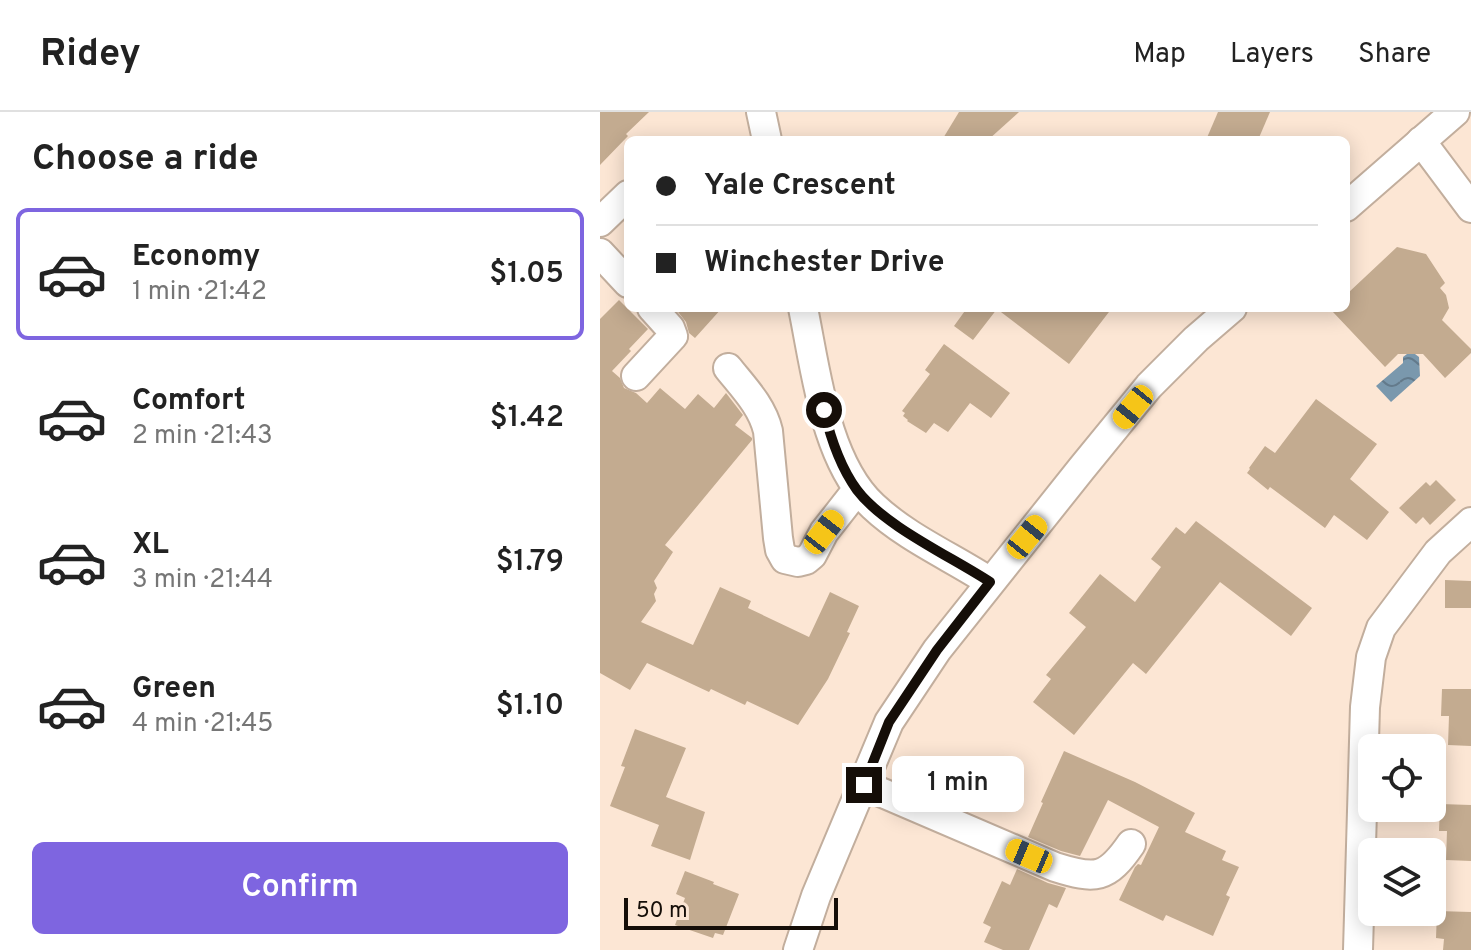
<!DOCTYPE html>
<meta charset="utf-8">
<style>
body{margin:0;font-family:Overpass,sans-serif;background:#f2f2f2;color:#222;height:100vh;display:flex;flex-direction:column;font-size:30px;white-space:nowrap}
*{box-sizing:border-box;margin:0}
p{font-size:26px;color:#767676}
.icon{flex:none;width:44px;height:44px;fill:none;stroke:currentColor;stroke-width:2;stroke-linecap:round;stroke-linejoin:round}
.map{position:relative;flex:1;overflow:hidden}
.panel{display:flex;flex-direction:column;background:#fff;width:600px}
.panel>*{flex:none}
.top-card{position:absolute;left:24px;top:24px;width:726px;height:176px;border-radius:12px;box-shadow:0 4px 20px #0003;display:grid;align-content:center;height:176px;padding:0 32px;background:#fff}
.controls{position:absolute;left:758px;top:622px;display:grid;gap:16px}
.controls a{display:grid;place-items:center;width:88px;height:88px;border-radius:12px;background:#fff;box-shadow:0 4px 20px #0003;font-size:40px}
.scale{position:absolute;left:24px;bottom:20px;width:214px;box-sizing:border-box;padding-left:8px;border:4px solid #150e08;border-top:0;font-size:22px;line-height:28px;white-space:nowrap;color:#150e08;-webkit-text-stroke:6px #fce6d4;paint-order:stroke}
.end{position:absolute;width:36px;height:36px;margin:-18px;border:10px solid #150e08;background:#fff;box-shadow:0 0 0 4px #fff}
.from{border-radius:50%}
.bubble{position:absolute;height:56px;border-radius:12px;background:#fff;box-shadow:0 4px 20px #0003;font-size:26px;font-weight:600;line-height:56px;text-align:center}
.car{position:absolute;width:24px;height:48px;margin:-24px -12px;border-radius:10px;box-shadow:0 0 6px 2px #0007;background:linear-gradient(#f5c518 24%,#345 0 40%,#f5c518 0 76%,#345 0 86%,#f5c518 0)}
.top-card b{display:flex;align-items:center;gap:28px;height:76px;font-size:30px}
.top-card b+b{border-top:2px solid #e0e0e0}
.top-card i{width:20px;height:20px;background:#222}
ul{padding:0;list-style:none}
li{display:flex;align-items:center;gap:24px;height:132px;margin:0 16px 12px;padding:0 16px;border:4px solid transparent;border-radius:12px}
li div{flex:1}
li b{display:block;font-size:30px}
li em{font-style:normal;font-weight:600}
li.on{border-color:#7e65e0}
li>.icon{width:72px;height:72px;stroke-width:1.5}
h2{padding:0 32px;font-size:36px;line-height:96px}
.cta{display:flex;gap:16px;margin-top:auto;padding:16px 32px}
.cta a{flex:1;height:92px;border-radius:12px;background:#7e65e0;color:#fff;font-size:32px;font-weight:600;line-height:92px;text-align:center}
header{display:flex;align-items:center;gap:48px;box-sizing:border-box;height:112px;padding:0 40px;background:#fff;border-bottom:2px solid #e0e0e0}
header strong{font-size:38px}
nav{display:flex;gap:44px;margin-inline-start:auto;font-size:28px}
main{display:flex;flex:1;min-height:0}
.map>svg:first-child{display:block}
.water{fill:url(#water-waves)}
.building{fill:#c3ab90}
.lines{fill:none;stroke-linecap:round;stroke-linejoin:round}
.minor-casing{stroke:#c2ae9d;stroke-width:32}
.minor{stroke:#fff;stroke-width:28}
.route{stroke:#150e08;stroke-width:10}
</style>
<header>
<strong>Ridey</strong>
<nav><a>Map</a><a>Layers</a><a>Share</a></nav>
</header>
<main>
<section class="panel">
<h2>Choose a ride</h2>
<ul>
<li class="on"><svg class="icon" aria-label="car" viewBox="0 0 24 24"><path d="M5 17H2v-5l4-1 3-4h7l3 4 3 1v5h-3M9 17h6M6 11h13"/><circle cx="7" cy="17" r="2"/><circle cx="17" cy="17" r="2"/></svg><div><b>Economy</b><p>1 min · 21:42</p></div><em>$1.05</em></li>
<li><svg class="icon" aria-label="car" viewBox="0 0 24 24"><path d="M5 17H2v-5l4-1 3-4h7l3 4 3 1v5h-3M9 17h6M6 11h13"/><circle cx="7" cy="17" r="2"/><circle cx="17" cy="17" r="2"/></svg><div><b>Comfort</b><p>2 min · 21:43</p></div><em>$1.42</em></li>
<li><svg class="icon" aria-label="car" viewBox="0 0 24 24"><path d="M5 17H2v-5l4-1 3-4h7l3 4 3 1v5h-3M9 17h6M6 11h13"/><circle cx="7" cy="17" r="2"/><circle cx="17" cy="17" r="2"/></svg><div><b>XL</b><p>3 min · 21:44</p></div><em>$1.79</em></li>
<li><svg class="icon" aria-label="car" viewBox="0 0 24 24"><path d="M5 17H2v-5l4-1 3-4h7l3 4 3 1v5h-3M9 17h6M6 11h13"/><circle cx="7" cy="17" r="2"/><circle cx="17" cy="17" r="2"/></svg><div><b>Green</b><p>4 min · 21:45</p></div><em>$1.10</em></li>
</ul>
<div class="cta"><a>Confirm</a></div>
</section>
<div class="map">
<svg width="871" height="838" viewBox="0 0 871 838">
<defs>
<pattern id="water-waves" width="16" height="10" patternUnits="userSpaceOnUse" patternTransform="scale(2)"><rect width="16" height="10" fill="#7a98ad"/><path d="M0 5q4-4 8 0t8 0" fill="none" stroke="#637a8b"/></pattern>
</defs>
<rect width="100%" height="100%" fill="#fce6d4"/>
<path class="water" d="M807,242H815L819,245L820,264L791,290L776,274L803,251V245Z"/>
<g class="building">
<path d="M0,0H49L26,22L28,24L0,53Z"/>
<path d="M359,0H419L388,28H342Z"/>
<path d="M618,0H670L658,28H606Z"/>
<path d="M797,135L826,142L845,171L840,176L846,183L849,196L842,208L871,237V241L845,266L823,242H798L785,255L733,200L737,196H746V188L750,184L748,181Z"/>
<path d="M19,188L48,217L29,237L31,239L12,259L20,266L24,276L36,281L47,291L60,276L85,297L98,282L114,296L126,281L143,303L135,313L152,326V328L65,433L73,440L54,469L57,476L54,482L56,489L41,510L93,533L120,475L151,489L148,496L209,525L230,480L259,494L247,520L250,521L228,567L198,613L147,589L145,593L111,577L109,580L47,551L30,578L0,561V207Z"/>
<path d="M75,196H122L95,226L89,221L86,210Z"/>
<path d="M367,196H512L469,252L397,197L373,228L354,214Z"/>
<path d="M344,232L410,281L391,306L370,291L348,320L334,311L326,321L307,309L308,308L303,304L305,301L302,299L330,262L325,258Z"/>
<path d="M716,287L777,332L750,367L789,400L767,428L734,403L725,416L670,375L668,378L647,361L650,357L649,356L665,334L675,341Z"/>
<path d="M836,368L856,388L830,413L823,405L816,412L799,396L826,370L830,374Z"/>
<path d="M596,409L712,496L691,524L620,470L546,562L533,551L474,623L433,590L451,567L446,563L486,515L469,501L500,462L535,490L561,455L551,447L576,415L585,422Z"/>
<path d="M845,468L871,469V496H845Z"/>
<path d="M842,577H871V634L848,633L849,604H841Z"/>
<path d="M35,617L86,636L66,685L105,700L90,748L51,734L59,713L10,694L25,655L21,654Z"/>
<path d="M464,639L535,670L595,701L585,720L626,739L622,748L639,755L626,783L630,785L613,824L566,803L563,809L519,788L535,755L538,752L541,753L559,715L508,688L480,744L461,739L428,725L443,691L441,690Z"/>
<path d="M840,692L871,693V749L846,748L847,719H839Z"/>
<path d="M417,757L448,771L466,776L457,796L449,792L429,838H403L384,830L391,815L383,811L402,769L410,773Z"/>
<path d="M85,759L114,770L113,772L139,782L123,823L115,821L113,826L75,813L85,786L76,782Z"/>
<path d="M837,799L871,800V838H843L844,827L836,826Z"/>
</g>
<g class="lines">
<defs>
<g id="minor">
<path d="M161,0L167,28"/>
<path d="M821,29L871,96"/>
<path d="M746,95L855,0"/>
<path d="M0,110L28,83"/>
<path d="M0,141L28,171"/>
<path d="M203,196C216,259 225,349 273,394C307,426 352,445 390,470"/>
<path d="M128,256C144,276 162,294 168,319L178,426L180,438L185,447L198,450L206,448L212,443L224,420L257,378"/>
<path d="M36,264L73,224L70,216L52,196"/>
<path d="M264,673L455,755C496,768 507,767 531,732"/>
<path d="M198,838L216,784L289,610L337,538L482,356L549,274L596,227L632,196"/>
<path d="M758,838L765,595L771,545L781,516L838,440L871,410"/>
</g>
</defs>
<use href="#minor" class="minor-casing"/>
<use href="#minor" class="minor"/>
</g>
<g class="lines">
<path class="route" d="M224,298C230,324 241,356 257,378C284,414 352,445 390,470L337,538L289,610L264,673"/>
</g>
</svg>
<div class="controls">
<a><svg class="icon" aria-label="locate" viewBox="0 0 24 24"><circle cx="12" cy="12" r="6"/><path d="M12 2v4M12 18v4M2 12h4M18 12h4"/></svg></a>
<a><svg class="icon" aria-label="layers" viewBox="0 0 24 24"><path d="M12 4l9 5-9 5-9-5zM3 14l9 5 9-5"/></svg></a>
</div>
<div class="scale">50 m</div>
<i class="end from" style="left:224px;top:298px"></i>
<i class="end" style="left:264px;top:673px"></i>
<div class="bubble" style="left:292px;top:644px;width:132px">1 min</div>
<i class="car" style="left:533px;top:295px;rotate:219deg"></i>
<i class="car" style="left:224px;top:420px;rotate:38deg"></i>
<i class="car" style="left:427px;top:425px;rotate:39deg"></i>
<i class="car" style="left:429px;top:744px;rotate:293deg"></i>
<div class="top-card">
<b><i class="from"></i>Yale Crescent</b>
<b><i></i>Winchester Drive</b>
</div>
</div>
</main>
